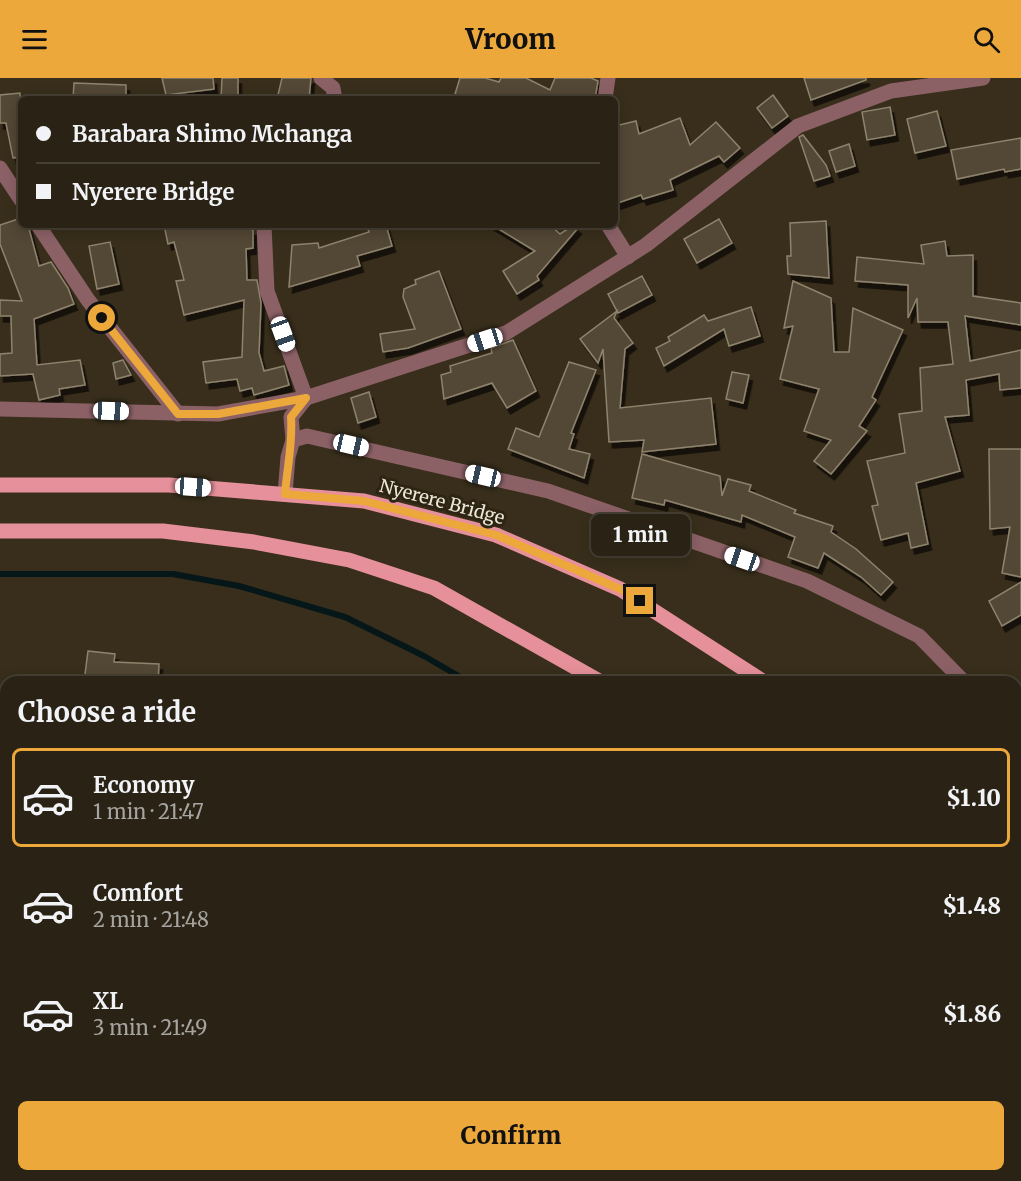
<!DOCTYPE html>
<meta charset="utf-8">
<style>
body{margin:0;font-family:Merriweather,serif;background:#322a1d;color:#f1f3f6;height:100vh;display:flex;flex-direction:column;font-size:22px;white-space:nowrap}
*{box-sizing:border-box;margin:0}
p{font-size:20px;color:#a5a4a0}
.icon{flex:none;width:33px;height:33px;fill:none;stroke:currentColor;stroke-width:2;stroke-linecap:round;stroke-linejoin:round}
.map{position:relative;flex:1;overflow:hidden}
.panel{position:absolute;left:0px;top:598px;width:1022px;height:506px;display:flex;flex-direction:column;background:#2a2214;border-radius:18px 18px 0 0;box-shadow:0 3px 15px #0003,0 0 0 2px #463f34}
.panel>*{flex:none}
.hud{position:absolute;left:18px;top:18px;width:600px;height:132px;border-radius:9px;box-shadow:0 3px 15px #0003,0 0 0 2px #463f34;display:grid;align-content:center;height:132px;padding:0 18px;background:#2a2214}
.end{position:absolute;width:27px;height:27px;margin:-14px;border:8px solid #eda83b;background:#111;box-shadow:0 0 0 3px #111}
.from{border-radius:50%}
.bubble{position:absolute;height:42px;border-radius:9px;background:#2a2214;box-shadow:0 3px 15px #0003,0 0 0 2px #463f34;font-size:20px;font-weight:800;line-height:42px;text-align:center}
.car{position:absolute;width:18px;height:36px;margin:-18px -9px;border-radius:8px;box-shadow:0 0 4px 2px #0007;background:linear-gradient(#fff 24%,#345 0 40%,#fff 0 76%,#345 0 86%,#fff 0)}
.hud b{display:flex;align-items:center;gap:21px;height:57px;font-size:22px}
.hud b+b{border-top:2px solid #463f34}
.hud i{width:15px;height:15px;background:#f1f3f6}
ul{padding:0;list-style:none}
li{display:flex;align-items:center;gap:18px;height:99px;margin:0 12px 9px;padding:0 6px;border:3px solid transparent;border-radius:9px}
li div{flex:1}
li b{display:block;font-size:22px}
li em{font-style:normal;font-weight:800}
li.active{border-color:#eda83b}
li>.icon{width:54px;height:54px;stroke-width:1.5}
h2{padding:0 18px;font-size:27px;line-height:72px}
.primary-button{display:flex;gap:12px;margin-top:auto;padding:12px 18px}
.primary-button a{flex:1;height:69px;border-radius:9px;background:#eda83b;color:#111;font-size:24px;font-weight:800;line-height:69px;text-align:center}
header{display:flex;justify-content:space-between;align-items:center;height:78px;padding:0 18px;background:#eda83b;color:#111;font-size:27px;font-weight:800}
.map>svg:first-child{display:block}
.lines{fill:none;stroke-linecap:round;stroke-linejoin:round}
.stream{stroke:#051718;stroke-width:6}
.building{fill:#524734;stroke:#8e836d;stroke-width:1.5;filter:url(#shadow)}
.minor{stroke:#8b6166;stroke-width:15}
.major{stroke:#e6909b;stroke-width:15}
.route{stroke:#eda83b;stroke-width:8}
.labels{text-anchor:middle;stroke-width:6;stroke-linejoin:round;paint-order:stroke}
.street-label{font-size:18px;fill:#ede7db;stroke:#2e2412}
</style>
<header><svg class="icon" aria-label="menu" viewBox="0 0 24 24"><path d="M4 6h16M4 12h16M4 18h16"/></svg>Vroom<svg class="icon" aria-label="search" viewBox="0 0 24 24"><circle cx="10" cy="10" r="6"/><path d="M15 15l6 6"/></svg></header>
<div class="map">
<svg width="1021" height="1103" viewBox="0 0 1021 1103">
<defs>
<filter id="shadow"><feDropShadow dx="3.5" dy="6" stdDeviation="0" flood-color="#0009"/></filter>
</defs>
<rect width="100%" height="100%" fill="#382e1b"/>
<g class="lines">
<g class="stream">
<path d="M0,496H173L239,508L345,539L424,578L469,604"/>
<path d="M759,1103L763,1098"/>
</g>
</g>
<g class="building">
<path d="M162,0H213L214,11L166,17Z"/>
<path d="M222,0H238V21H221Z"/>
<path d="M282,0H311L309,21H277Z"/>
<path d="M460,0H485L499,4L501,0H526L550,12L555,0H591L598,3L595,21H470L455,16Z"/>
<path d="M804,0H866V2L811,22Z"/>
<path d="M74,5L126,7V21H73Z"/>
<path d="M20,15L21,79L13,80L6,45H0V17Z"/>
<path d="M773,17L788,38L772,50L757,30Z"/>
<path d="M890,29L895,57L867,62L862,34Z"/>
<path d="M937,33L946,68L915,75L907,41Z"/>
<path d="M680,40L690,67L716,44L740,70L724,84L719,78L670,102L673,112L643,121L641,117L615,126V48L636,43L639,56Z"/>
<path d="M803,57L826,87L830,98L814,103L799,59Z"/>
<path d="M1021,60V91L1005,94L1004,91L957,101L951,72Z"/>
<path d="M849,66L855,88L836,94L829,73Z"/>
<path d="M21,140V147H28L39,188L51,184L68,210L74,226L34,241L37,287L80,282L85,307L59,311L60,317L39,322L33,296L0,298V276L12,275L11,238H0V222L22,223L0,166V147Z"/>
<path d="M719,141L732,165L697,185L684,161Z"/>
<path d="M826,143L829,200L788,196L787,178H791L790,145Z"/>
<path d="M164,147H249V151L253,152V170L246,171L247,202H257L261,225L259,275L264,293L284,288L289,307L254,317L252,310L240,313L237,301L206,305L203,284L242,279L244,222L184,237L176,203L184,202L174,164L168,166Z"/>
<path d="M367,147H386L392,168L357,178L360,188L289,209L292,167L318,165L319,170L369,154Z"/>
<path d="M492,147H550L560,156L574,147L578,150L537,198L539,202L517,216L503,193L535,173Z"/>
<path d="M945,163L947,178L973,177V218L1021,225V247L965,238L970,283L1021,272V310L1000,312L999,296L966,302L969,337L945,339L960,393L916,405L928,466L911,470L908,455L881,462L872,428L878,427L867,383L905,375L899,336L922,333L920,290L953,286L948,244H918L917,220L908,240V207L855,203L857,179L924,186L921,167Z"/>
<path d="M110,164L119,206L97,211L89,168Z"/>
<path d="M439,193L461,251L408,270L383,274L380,256L415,251L403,219L404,211L416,206L415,202Z"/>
<path d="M642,198L652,217L618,235L608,216Z"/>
<path d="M793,203L831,220L834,274H849L853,230L903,252L872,319L876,322L859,348L867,353L831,396L814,383L831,362L804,353L819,311L780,301L793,248L784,250Z"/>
<path d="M751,229L760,258L729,268L724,251L664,288L656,270L670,263L668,259L704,237L708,243Z"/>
<path d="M617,233L614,240L633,265L625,271L620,330L711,320L716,366L642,374L644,362L609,364L603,271L598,285L580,261Z"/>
<path d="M513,262L536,313L507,330L492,305L444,321L441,297L451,294L450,288L492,275L491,270Z"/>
<path d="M123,282L131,297L116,301L113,285Z"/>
<path d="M569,284L596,292L571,355L574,356L569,371L590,376L584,400L508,371L516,350L539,359Z"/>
<path d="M732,294L749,297L743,325L726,321Z"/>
<path d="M369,314L376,339L358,345L351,320Z"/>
<path d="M989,371H1021V499L1002,495L1010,449L990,451Z"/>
<path d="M642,376L720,398L722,418L728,401L751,407L749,413L796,432L794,435L833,448L831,454L856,471L893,504L881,517L861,499L824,475L818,490L788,479L795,459L742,437L741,444L665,422L664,427L632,420Z"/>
<path d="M1021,504V537L1002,548L989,523Z"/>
<path d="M88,573L115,576L114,584L159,586L158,604H84Z"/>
</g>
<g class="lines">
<g class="minor">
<path d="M321,0L333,10L335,21"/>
<path d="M605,21L608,0"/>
<path d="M0,90L21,122"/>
<path d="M38,147L88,222L178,336"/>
<path d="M264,147L267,213L306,320L291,339L293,362"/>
<path d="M608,147L628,179"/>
<path d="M0,331L218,336L306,320L506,255L646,167L798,48L891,13L983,0"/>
<path d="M285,416L288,379L293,362L307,358L548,413L807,503L919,558L964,604"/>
<path d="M1016,657L1021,662"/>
<path d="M0,910L6,911"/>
<path d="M814,1098L815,1103"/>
<path d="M786,1103L790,1098"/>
</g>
<g class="major">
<path d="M0,407H169L364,423L496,457L620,511L764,604"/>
<path d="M0,453H163L254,464L349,482L434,510L601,604"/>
<path d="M1016,988L1021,1005"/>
<path d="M929,1098L931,1103"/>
</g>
</g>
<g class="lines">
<path class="route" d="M102,240L178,336H218L306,320L291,339C293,365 287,390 285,416L364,423L496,457L620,511L640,523"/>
</g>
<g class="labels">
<g class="street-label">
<text transform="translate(442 424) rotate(15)" y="6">Nyerere Bridge</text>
</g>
</g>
</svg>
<i class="end from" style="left:102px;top:240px"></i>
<i class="end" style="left:640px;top:523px"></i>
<div class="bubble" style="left:591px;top:436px;width:99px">1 min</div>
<i class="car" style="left:283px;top:256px;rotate:160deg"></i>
<i class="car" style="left:485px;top:262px;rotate:252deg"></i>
<i class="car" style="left:111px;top:333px;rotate:92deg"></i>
<i class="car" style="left:351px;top:367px;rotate:103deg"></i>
<i class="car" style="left:483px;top:398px;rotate:283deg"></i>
<i class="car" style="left:193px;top:409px;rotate:94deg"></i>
<i class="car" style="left:742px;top:481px;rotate:289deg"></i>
<div class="hud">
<b><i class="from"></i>Barabara Shimo Mchanga</b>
<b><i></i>Nyerere Bridge</b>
</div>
<section class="panel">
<h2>Choose a ride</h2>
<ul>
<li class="active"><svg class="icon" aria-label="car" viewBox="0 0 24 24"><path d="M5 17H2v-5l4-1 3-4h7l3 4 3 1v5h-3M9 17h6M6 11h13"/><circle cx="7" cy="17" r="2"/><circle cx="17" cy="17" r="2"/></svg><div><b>Economy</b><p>1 min · 21:47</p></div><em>$1.10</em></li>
<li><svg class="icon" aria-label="car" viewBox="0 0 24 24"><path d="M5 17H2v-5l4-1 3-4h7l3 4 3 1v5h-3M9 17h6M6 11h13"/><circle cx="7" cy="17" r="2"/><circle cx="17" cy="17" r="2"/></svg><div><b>Comfort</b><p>2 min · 21:48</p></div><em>$1.48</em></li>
<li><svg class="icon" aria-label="car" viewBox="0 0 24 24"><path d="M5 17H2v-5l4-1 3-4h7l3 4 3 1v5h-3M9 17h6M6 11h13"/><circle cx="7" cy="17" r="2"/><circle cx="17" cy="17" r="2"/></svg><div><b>XL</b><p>3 min · 21:49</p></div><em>$1.86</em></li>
</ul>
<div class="primary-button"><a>Confirm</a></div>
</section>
</div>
